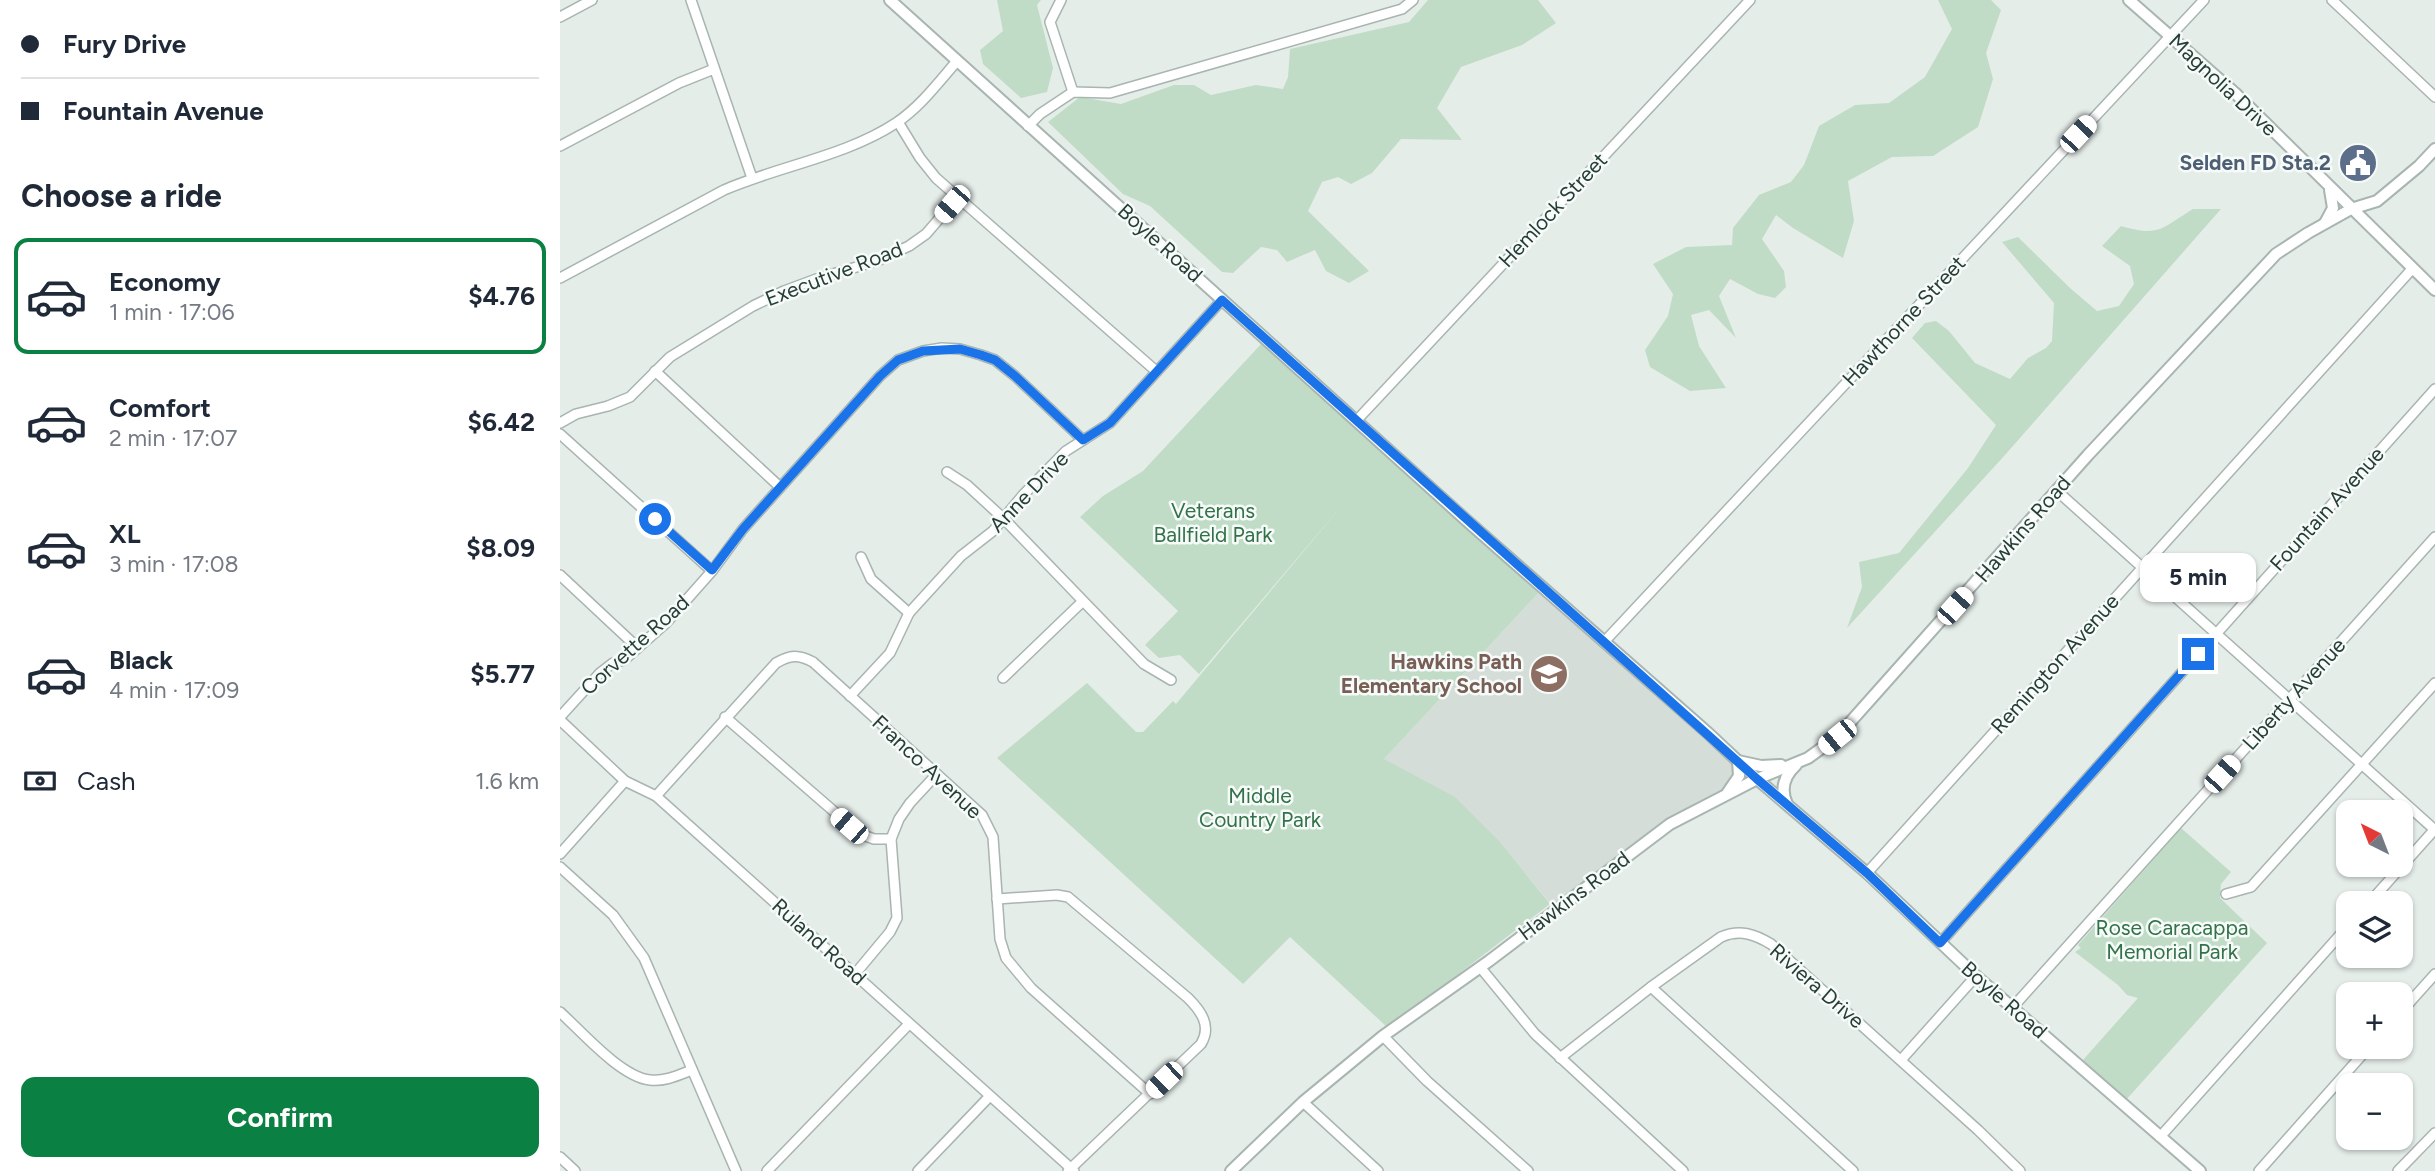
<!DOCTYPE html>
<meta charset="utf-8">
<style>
body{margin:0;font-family:Figtree,sans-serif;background:#f6f6f7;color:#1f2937;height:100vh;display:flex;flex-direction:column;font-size:26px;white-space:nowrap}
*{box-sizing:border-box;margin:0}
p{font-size:23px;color:#747a83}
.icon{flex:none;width:38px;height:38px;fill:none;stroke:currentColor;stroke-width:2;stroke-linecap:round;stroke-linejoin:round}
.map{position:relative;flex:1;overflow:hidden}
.panel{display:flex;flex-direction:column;background:#fff;width:560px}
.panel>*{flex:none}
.banner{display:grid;align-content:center;height:154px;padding:0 21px;background:#fff}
.needle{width:46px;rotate:318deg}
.buttons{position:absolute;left:1776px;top:800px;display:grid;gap:14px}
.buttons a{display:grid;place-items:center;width:77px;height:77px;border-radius:14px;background:#fff;box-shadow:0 2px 5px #0004;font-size:35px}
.end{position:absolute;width:32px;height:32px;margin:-16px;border:9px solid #1a73e8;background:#fff;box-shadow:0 0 0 4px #fff}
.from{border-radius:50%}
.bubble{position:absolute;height:49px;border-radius:14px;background:#fff;box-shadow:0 2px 5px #0004;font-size:23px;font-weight:700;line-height:49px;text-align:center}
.car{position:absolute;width:21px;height:42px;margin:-21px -10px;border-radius:9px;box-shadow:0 0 5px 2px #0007;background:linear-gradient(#fff 24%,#345 0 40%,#fff 0 76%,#345 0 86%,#fff 0)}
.banner b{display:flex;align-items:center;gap:24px;height:66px;font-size:26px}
.banner b+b{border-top:2px solid #e0e1e3}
.banner i{width:18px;height:18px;background:#1f2937}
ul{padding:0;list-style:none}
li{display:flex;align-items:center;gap:21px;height:116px;margin:0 14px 10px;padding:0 7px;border:4px solid transparent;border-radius:14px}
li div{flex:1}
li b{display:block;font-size:26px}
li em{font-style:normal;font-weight:700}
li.active{border-color:#0b8043}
li>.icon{width:63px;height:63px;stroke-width:1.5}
h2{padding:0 21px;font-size:32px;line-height:84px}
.pay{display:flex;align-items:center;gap:18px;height:77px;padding:0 21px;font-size:26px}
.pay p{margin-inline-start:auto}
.button{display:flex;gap:14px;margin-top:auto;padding:14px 21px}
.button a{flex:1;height:80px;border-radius:14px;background:#0b8043;color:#fff;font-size:28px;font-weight:700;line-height:80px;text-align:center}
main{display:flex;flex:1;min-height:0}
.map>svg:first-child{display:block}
.built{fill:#d4ddd8}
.green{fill:#c0dcc7}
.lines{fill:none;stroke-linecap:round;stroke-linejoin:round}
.minor-casing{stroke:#a8b5b0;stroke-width:12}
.tertiary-casing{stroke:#a8b5b0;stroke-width:14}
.minor{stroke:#fff;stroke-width:9}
.tertiary{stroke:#fff;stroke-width:10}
.route{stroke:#1a73e8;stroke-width:9}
.labels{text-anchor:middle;stroke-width:5;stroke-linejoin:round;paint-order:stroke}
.street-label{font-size:21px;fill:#263e37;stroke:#f6faf8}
.service-label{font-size:21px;font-weight:bold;fill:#4e5e75;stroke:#f6faf8;text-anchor:end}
.park-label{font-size:21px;fill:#337249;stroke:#f6faf8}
.education-label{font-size:21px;font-weight:bold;fill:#785e54;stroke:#f6faf8;text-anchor:end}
</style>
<main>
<section class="panel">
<div class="banner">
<b><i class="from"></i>Fury Drive</b>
<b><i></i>Fountain Avenue</b>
</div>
<h2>Choose a ride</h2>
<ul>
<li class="active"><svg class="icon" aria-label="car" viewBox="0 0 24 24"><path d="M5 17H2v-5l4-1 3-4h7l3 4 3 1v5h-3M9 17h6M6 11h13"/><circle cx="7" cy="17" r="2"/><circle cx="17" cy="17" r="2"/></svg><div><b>Economy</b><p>1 min · 17:06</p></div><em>$4.76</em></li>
<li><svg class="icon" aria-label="car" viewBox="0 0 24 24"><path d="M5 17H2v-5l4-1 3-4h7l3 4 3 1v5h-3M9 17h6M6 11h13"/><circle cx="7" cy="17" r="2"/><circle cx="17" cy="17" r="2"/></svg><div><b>Comfort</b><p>2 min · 17:07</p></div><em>$6.42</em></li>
<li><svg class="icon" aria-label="car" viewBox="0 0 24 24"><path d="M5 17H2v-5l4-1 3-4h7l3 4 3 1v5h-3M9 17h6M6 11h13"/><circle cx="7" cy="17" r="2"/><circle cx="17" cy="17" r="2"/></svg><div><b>XL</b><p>3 min · 17:08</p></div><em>$8.09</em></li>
<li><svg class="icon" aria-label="car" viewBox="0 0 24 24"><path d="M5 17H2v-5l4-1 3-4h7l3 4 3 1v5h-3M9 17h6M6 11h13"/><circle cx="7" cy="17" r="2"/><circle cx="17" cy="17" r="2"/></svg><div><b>Black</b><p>4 min · 17:09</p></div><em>$5.77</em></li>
</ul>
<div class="pay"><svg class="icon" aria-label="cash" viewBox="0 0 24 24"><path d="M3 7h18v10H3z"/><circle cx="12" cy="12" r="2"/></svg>Cash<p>1.6 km</p></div>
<div class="button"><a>Confirm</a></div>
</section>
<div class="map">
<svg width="1875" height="1171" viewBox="0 0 1875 1171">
<rect width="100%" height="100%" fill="#e5ede9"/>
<path class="built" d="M981,590L1191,777L992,906L941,843L824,759Z"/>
<g class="green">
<path d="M437,0H481L477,5L493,68L487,92L461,98L423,64L420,50L443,31Z"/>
<path d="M868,0H978L996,23L962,45L901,67L877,108L902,140L841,139L812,173L791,184L778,177L762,182L748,211L809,271L789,283L766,271L755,250L727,262L717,250L701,247L673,273L662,272L590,206L563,194L488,122L520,97L561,104L614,85H634L651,95L696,85L723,89L728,77L730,49L849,22Z"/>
<path d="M1378,0H1431L1441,10L1426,53L1433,79L1418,127L1373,156L1332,157L1288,181L1294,221L1283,258L1233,228L1216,215L1202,239L1224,271L1226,287L1215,298L1198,294L1170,279L1159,296L1176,338L1149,310L1131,315L1139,346L1166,388L1130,391L1090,367L1085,350L1108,316L1113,294L1093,264L1126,247L1172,245L1173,228L1199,195L1231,182L1244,165L1259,126L1295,105L1329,103L1365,77L1392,29Z"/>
<path d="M1633,209H1661L1445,455L1287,628L1302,587L1299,562L1339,553L1408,468L1436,425L1352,338L1365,323L1376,321L1389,331L1415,363L1450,379L1468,358L1486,348L1492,341L1494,303L1442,242L1458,237L1510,288L1537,311L1559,306L1574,284L1570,266L1542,246L1561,226C1600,237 1600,229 1633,209Z"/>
<path d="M703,342L826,451L824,455L981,590L824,759L895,797L941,843L990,904L828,1028L730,937L683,984L437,758L527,683L576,732H583L613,701L616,704L784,503L639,674L620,655L599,658L585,645L618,611L520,517L543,496L583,471Z"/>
<path d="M1621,828L1671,872L1661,884L1660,898L1707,943L1565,1101L1523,1060L1578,998L1567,995L1558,985L1515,952L1521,948L1518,945Z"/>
</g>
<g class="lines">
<defs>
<g id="minor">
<path d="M131,0L192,178"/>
<path d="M501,0L490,22L513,92"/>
<path d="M1772,0L1875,97"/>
<path d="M0,17L32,0"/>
<path d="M338,122L360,158L376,178L596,371"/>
<path d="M468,126L480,114L513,92L550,93L842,9L853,0"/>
<path d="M0,146L119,83L154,69"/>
<path d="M0,278L164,190C219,166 286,156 336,123C360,107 378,83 397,61"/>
<path d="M95,371L220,487"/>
<path d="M797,420L1190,0"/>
<path d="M0,423L16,414L48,406L70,397L110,357L193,306L224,291L259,278L317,261L349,246L366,234L398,197"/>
<path d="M0,434L152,571"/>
<path d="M387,472L407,485L444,519L584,664L611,680"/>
<path d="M1496,490L1875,830"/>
<path d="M301,557L311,579L349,613"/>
<path d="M0,575L78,648"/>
<path d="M1044,642L1644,0"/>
<path d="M443,678L522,602"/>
<path d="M290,696L330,653L349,613L401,556L433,531L463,495L506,451L550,423L662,300"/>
<path d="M0,717L40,673L53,663L64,660L106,623L152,571L183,529L320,376L338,360L363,351L382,348L400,349L421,355L435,360L455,376L523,440"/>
<path d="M165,717L300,834L314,839H331"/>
<path d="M0,720L65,781L96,796L514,1171"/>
<path d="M96,796L216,663C230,655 238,654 253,662L422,815L433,837L440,939L446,958L471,988L590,1094"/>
<path d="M0,854L65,781"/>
<path d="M0,867L53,915L84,958L176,1171"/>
<path d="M1307,873L1852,269"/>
<path d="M1666,894L1691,887L1875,683"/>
<path d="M437,899L497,895L508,897L628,998C641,1011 652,1026 641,1044L508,1171"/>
<path d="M1809,903L1875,829"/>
<path d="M1380,943L1875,389"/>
<path d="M920,967L975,1034L1123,1171"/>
<path d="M295,974L330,932L337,918L331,839L339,819L350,803L376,775"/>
<path d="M1091,987L1293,1171"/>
<path d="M1453,1007L1875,537"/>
<path d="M0,1012C22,1032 61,1077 90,1080C104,1082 119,1075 132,1070"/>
<path d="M1841,1012L1875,974"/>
<path d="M823,1036L867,1081L968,1171"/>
<path d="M1000,1058L1091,987L1161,937C1180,929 1194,934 1211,944L1418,1130L1460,1171"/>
<path d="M1341,1060L1416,976"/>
<path d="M743,1102L818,1171"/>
<path d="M1600,1137L1788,926"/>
<path d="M0,1157L15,1171"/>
<path d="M207,1171L349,1024"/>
<path d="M358,1171L429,1097"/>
<path d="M1699,1171L1810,1046"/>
<path d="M1838,1171L1875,1133"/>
</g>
<g id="tertiary">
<path d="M330,0L906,520L1148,733L1197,779L1307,873L1416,976L1640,1171"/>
<path d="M1569,0L1676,94L1875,290"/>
<path d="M1765,223L1773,208L1770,190"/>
<path d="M1168,792L1179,776L1178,761L1201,766L1221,765"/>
<path d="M1227,804C1220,789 1224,776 1236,765"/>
<path d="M671,1171L743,1102L823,1036L929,961L1110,824L1197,779L1248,758L1277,737L1528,455L1716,254L1748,233L1791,209L1817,201L1859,166L1875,149"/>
</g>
</defs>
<use href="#minor" class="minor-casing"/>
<use href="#tertiary" class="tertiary-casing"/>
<use href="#minor" class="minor"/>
<use href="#tertiary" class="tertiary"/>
</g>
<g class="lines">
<path class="route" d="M95,519L152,570L183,529L320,376L338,360L363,351L400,349L421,355L435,360L455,376L523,440L550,423L662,300L1197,779L1307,873L1380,943L1638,654"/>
</g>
<defs>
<symbol id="civic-disc" viewBox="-11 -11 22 22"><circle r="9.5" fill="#5c6f8a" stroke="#f6faf8"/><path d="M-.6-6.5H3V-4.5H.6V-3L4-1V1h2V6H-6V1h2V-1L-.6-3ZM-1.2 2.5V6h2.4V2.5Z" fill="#fff"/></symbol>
<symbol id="school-disc" viewBox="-11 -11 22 22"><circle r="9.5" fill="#8d6e63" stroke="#f6faf8"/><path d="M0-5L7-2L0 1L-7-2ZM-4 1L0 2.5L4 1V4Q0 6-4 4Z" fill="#fff"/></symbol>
</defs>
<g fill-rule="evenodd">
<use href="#civic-disc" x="1776" y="141" width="44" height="44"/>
<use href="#school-disc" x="967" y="652" width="44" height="44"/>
</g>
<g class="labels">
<g class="street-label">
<text transform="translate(1663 85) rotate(43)" y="7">Magnolia Drive</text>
<text transform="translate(993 210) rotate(-47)" y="7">Hemlock Street</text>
<text transform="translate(600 243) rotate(42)" y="7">Boyle Road</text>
<text transform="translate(274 274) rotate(-21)" y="7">Executive Road</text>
<text transform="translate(1344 321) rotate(-47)" y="7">Hawthorne Street</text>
<text transform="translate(469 492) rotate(-46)" y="7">Anne Drive</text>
<text transform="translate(1767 509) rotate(-48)" y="7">Fountain Avenue</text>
<text transform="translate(1463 529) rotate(-49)" y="7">Hawkins Road</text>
<text transform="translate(75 645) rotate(-42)" y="7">Corvette Road</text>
<text transform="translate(1495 664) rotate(-48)" y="7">Remington Avenue</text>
<text transform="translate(1734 694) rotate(-48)" y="7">Liberty Avenue</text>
<text transform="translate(367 767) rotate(43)" y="7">Franco Avenue</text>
<text transform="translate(1014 896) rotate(-37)" y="7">Hawkins Road</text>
<text transform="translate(259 942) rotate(42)" y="7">Ruland Road</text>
<text transform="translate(1257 986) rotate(41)" y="7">Riviera Drive</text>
<text transform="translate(1444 1000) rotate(41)" y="7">Boyle Road</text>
</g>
<g class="service-label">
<text x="1771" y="170">Selden FD Sta.2</text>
</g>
<g class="park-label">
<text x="653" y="518">Veterans<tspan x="653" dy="24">Ballfield Park</tspan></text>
<text x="700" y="803">Middle<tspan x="700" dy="24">Country Park</tspan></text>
<text x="1612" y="935">Rose Caracappa<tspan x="1612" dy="24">Memorial Park</tspan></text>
</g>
<g class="education-label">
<text x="962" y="669">Hawkins Path<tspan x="962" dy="24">Elementary School</tspan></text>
</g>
</g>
</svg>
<div class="buttons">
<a><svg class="needle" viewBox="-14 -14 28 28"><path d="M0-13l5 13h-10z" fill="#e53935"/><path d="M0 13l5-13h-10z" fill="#747a83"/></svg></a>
<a><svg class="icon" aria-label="layers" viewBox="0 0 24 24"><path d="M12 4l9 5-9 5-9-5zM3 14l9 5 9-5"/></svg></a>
<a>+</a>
<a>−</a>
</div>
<i class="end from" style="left:95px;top:519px"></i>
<i class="end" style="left:1638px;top:654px"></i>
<div class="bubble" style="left:1580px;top:553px;width:116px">5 min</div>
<i class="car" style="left:1518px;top:134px;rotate:43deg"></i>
<i class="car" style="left:392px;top:204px;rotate:221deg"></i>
<i class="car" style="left:1395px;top:606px;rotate:42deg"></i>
<i class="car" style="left:1277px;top:737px;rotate:231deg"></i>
<i class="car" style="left:1662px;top:774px;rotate:42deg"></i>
<i class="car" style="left:289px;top:826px;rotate:311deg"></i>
<i class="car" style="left:604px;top:1080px;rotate:226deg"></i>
</div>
</main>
